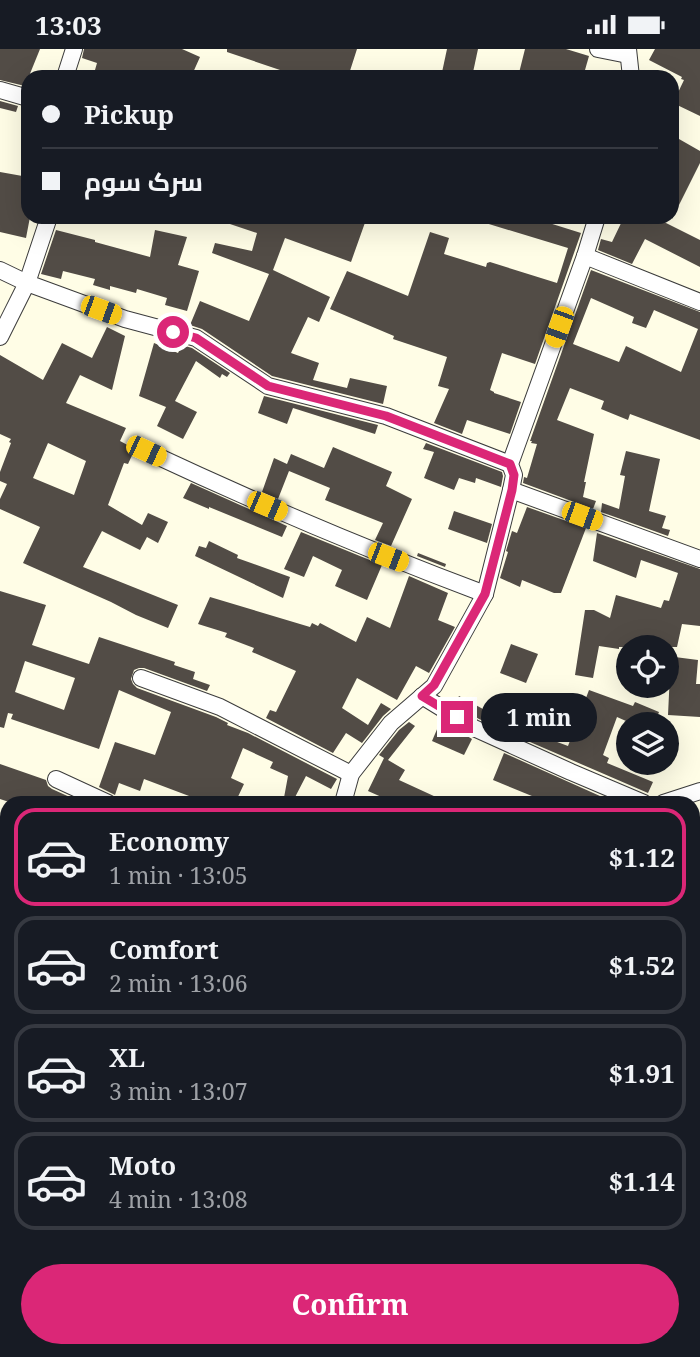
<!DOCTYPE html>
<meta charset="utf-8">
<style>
body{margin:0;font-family:"Noto Serif",Cairo,serif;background:#242831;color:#f1f3f6;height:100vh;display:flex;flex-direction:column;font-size:26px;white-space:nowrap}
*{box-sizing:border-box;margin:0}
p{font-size:23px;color:#9ea1a6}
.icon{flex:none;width:38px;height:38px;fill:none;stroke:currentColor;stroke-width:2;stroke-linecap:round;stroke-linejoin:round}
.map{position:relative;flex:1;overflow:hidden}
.drawer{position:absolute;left:0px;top:747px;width:700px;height:562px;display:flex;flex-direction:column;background:#171b24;border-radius:21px 21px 0 0;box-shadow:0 7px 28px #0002}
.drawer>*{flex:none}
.top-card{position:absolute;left:21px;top:21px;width:658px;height:154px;border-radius:21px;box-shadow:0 7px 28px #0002;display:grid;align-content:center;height:154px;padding:0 21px;background:#171b24}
.fabs{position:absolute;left:616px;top:586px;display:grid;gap:14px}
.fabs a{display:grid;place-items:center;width:63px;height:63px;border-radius:50%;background:#171b24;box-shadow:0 7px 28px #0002;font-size:35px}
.end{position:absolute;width:32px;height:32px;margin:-16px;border:9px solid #db2777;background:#fff;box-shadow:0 0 0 4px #fff}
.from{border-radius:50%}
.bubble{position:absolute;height:49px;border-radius:24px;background:#171b24;box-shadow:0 7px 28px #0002;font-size:23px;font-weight:700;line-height:49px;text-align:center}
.car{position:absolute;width:21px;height:42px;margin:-21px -10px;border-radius:9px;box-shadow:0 0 5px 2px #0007;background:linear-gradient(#f5c518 24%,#345 0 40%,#f5c518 0 76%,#345 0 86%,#f5c518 0)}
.top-card b{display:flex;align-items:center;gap:24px;height:66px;font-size:26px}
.top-card b+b{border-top:2px solid #363941}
.top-card i{width:18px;height:18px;background:#f1f3f6}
ul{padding:12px 0 0;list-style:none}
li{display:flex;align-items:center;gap:21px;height:98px;margin:0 14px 10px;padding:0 7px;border:4px solid #363941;border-radius:21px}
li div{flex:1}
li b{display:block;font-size:26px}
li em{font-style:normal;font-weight:700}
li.current{border-color:#db2777}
li>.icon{width:63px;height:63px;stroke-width:1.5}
.action{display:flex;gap:14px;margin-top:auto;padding:14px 21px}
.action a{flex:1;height:80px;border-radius:42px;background:#db2777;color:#fff;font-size:28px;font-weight:700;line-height:80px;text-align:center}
.status{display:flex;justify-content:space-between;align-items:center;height:49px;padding:0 35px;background:#171b24;direction:ltr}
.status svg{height:19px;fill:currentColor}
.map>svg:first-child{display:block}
.water{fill:#acd1f4;stroke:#357eca;stroke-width:2}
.building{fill:#524c46;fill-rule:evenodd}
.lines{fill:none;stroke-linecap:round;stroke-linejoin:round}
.minor-casing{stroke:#3c3c3c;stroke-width:18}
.tertiary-casing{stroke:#3c3c3c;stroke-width:22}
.secondary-casing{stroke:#2b2b2b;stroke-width:25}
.minor{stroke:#fff;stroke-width:16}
.tertiary{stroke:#fff;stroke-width:19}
.secondary{stroke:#fefea2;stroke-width:23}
.route{stroke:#db2777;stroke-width:9}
</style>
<div class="status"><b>13:03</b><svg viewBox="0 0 49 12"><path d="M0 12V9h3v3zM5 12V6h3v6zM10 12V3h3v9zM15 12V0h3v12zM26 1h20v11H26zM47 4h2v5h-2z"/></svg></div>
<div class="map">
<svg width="700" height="1308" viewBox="0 0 700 1308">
<rect width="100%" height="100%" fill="#fffde6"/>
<path class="water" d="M700,1199V1308H671L673,1302H693V1224Z"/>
<g class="building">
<path d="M0,0H40L25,37L0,31Z"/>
<path d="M84,0H182L200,8L191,28H93L97,14L82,9Z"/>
<path d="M227,0H357L348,28H281L283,22L227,3Z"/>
<path d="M447,0H478L472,28H441Z"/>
<path d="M525,0H566L589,7L583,28H518Z"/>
<path d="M655,0H700V67L673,54L684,31L681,30L682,28L649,11Z"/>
<path d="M0,52L18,57L16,63L0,59Z"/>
<path d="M672,86L700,102V114L672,170Z"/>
<path d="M0,123L28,128V168H30L26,189L0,183Z"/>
<path d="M218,168H367L351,213L285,189L273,221L330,248L319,273L308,268L291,304L319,314L313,331L347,339L350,329L387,337L383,355L272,327L202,280L190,276L200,252L249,272L269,225L212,204L215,194L252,202L257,184L218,171Z"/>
<path d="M480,168H530L581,184L535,315L502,304L490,341L494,343V344L521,353L510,385L467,371L462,385L434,374L449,340L438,337L447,308L393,290L394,287L330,260L347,222L408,247L430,183L449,189L444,205L486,218L487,214L490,213L557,234L568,199L479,172Z"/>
<path d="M624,168H654L700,191V218L645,190L632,215L598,201L601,190L612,193Z"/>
<path d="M56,181L95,191V193L150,208L155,181L187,188L178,216L199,222L187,262L165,256L167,249L137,240L136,244L110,237V241L93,236L95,230L63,222L61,230L41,225Z"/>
<path d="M591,221L700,263V391L630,365L628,371L601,360L604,352L570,339L557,371L594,385L584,433H586L583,448L596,452L593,460L523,434L524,428L527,429L537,395L531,394L532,392H530ZM591,249L634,268L632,274L646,279L654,261L698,280L681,323L626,297L619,313L573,295Z"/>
<path d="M107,278L125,287L112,341L80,326L66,354L126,379L120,392L135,400L128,415L124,414L108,456L142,476L148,464L168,473L158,494L147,488L140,501L102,482L83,518L178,556L168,579L136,566L111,553L23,514L40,478L0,460V450L7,435L0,432V423L11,394L9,393L11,390L0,385V306L43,331L62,294L92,309ZM48,394L86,412L74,446L33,429Z"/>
<path d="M154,294L178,304L182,296L192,299L230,324L227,328L222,325L220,329L196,312L175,352L197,363L183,390L157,377L166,358L139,347Z"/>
<path d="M264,347L378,376L375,385L293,359L287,375L258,364Z"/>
<path d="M426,394L502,423L503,427L501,438L476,429L475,434L459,429L454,441L424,429L434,403L423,400Z"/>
<path d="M333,398L392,423L386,437L412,450L391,497L375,491L383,474L325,451L330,439L289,422L278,450L262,443L274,409L287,415L291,405L324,419Z"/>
<path d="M626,402L660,410L649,462L666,467L662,479L670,481L668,487L601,463L602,454L619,460L625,427L620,426Z"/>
<path d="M191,434L287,477L282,488L209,458V460L183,449Z"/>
<path d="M527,458L586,479L561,544H554L522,531L520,538L500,529L508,503L506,502L512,482L517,484Z"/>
<path d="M454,462L492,475L487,494L448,480Z"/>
<path d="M301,483L382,516L367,551L335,537L342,521L313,507L304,528L284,520Z"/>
<path d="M597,484L700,520V577L682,575L677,598H619V600L599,597L593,629L575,626L585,561H594L610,569L616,546L661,559L664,551L669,552L678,524L641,511L636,529L593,512Z"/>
<path d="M209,492L238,506L237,509L290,528L283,549L195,507L199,497L206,499Z"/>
<path d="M418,504L446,515L445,518L417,507Z"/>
<path d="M409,527L448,544L438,571L455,578L429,624L416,617L397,651L357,629L342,659L368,676L381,654L391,660L383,667L362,694L346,684L333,704L266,669L270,661L276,663L296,622L252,603L254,599L225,588L227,584L198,575L210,548L310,578L312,574L318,577L320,574L356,593L367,568L390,579Z"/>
<path d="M0,542L46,556L32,596L89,615L99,588L175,613L174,616L195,623L193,630L210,636L207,642L144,619H139L134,621L131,630L133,635L137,639L216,668L228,674L227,676L248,684L337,730L331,740L306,727L292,754H283L288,727L270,719L273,713L243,699L231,729L244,735L235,754H195L197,750L144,730L140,742L119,734L115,746L99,738L115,693L155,706L171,663L119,641L99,700L11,670L13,665L8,664L4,679L0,678ZM25,612L75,629L64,661L15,643Z"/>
<path d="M511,595L538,605L526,634L500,624Z"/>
<path d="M667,607L698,611L696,635H700V668L668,666L670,624H667Z"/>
<path d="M589,641L633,657L635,653L659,663L654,676H635L617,668L603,706L609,709L607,714L653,733L648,744L530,693L533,684L568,697Z"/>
<path d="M459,647L494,666L501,659L521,689L479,670L455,655Z"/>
<path d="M441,671L472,690L464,706L432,692Z"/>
<path d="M409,673L415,677L388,711L405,721L399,731L449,754H395L368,742L384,709L379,706L399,681Z"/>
<path d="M504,704L600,747L596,754H549L493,731Z"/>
<path d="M0,715L46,731L48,737L52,740L83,754H12L0,750Z"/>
</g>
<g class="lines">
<defs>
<g id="minor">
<path d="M598,0L628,6"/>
<path d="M628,0L631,28"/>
<path d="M65,28L74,0"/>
<path d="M0,41L28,49"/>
<path d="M585,207L700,253"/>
<path d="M0,221L27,234L125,270L196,289L268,337L386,367L510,415"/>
<path d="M0,288L27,234L49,168"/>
<path d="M146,402C257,454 370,502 485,545"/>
<path d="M511,441L700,510"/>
<path d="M141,629L220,658L351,725"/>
<path d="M422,647L474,679L571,723L644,754"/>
<path d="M56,730L108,754"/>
<path d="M343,754L351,725L391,674L434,637L485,545L511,441L514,426L510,415L585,207L597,168"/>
<path d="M663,754L700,742"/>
<path d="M0,808L7,811"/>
<path d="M693,1025L700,1027"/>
<path d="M0,1033L7,1035"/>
<path d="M259,1308L260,1302"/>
</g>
<g id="tertiary">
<path d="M693,1120L700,1096"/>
<path d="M637,1308L639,1302"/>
</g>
<g id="secondary">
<path d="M0,1278L7,1279"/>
<path d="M162,1302L202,1308"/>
<path d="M0,1306L14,1308"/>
</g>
</defs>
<use href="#minor" class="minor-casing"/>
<use href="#tertiary" class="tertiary-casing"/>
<use href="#secondary" class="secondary-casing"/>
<use href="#minor" class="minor"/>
<use href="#tertiary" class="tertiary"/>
<use href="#secondary" class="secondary"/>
</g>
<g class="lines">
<path class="route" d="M173,283L196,289L268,337L386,367L510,415L514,426L512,441L485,545L434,636L422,647L457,668"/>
</g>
</svg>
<div class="fabs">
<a><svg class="icon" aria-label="locate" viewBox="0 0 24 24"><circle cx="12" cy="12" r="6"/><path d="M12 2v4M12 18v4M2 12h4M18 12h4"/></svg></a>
<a><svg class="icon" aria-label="layers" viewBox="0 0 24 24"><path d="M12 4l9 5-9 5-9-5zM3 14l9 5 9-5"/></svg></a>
</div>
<i class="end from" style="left:173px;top:283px"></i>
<i class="end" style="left:457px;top:668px"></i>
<div class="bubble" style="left:481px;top:644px;width:116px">1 min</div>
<i class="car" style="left:101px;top:261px;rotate:110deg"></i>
<i class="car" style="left:559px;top:278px;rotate:200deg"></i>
<i class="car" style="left:146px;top:402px;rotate:115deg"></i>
<i class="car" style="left:267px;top:457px;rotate:113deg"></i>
<i class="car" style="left:582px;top:467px;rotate:110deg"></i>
<i class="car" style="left:388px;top:508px;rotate:111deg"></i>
<div class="top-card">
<b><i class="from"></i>Pickup</b>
<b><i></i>سرک سوم</b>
</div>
<section class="drawer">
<ul>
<li class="current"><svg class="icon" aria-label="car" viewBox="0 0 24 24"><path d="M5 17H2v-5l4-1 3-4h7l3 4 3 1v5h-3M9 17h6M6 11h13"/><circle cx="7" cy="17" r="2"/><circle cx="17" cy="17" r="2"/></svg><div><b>Economy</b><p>1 min · 13:05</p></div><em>$1.12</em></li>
<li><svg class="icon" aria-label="car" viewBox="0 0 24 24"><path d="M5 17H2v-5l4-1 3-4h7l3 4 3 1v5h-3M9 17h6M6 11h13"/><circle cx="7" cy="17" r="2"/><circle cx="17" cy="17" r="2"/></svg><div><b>Comfort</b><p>2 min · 13:06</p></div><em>$1.52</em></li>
<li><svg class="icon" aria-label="car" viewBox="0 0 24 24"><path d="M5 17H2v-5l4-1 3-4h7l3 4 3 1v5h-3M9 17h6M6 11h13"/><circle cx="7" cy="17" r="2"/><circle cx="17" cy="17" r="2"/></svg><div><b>XL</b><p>3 min · 13:07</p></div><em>$1.91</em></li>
<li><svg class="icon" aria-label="car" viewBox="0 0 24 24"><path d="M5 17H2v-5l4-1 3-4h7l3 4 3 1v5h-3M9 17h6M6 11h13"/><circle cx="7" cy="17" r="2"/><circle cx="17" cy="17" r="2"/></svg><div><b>Moto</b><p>4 min · 13:08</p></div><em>$1.14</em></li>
</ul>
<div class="action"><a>Confirm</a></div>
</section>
</div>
